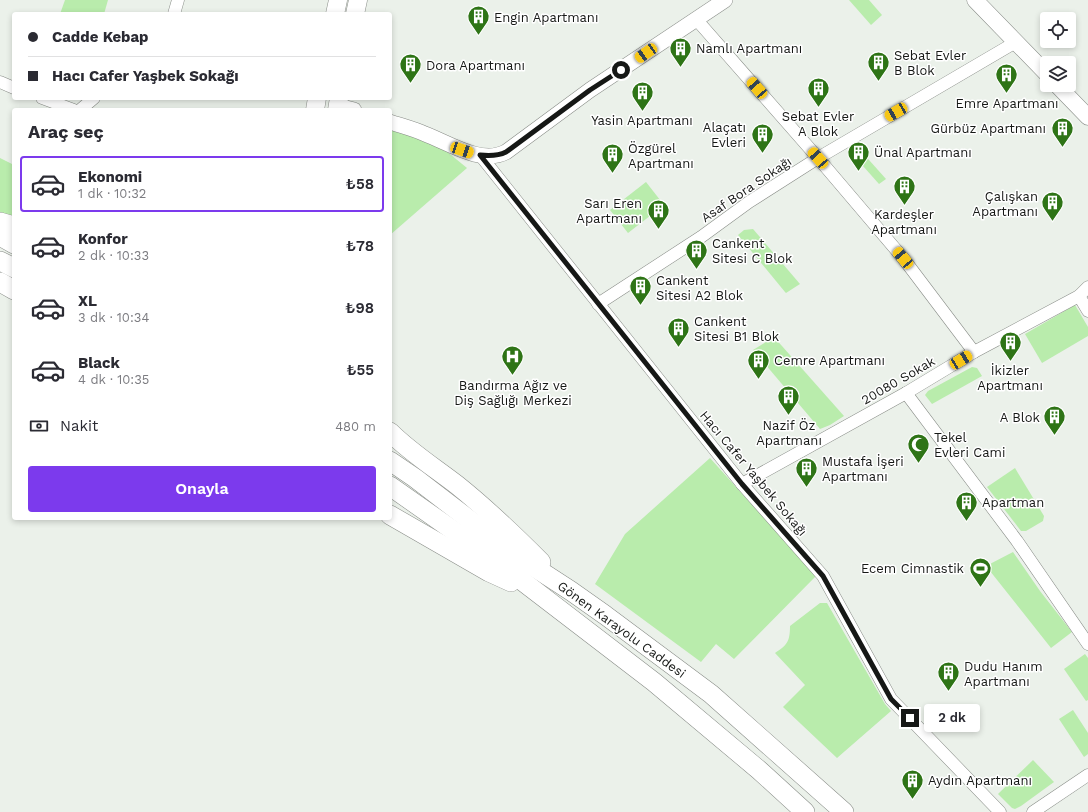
<!DOCTYPE html>
<html lang="tr">
<meta charset="utf-8">
<style>
body{margin:0;font-family:"Work Sans",sans-serif;background:#f2f2f3;color:#2b2b33;height:100vh;display:flex;flex-direction:column;font-size:15px;white-space:nowrap}
*{box-sizing:border-box;margin:0}
p{font-size:13px;color:#7c7c81}
.icon{flex:none;width:22px;height:22px;fill:none;stroke:currentColor;stroke-width:2;stroke-linecap:round;stroke-linejoin:round}
.map{position:relative;flex:1;overflow:hidden}
.drawer{position:absolute;left:12px;top:108px;width:380px;height:412px;display:flex;flex-direction:column;background:#fff;border-radius:4px;box-shadow:0 2px 6px #0003}
.drawer>*{flex:none}
.banner{position:absolute;left:12px;top:12px;width:380px;height:88px;border-radius:4px;box-shadow:0 2px 6px #0003;display:grid;align-content:center;height:88px;padding:0 16px;background:#fff}
.fabs{position:absolute;left:1040px;top:12px;display:grid;gap:8px}
.fabs a{display:grid;place-items:center;width:36px;height:36px;border-radius:4px;background:#fff;box-shadow:0 2px 6px #0003;font-size:20px}
.end{position:absolute;width:18px;height:18px;margin:-9px;border:5px solid #161816;background:#fff;box-shadow:0 0 0 2px #fff}
.from{border-radius:50%}
.bubble{position:absolute;height:28px;border-radius:4px;background:#fff;box-shadow:0 2px 6px #0003;font-size:13px;font-weight:600;line-height:28px;text-align:center}
.car{position:absolute;width:12px;height:24px;margin:-12px -6px;border-radius:5px;box-shadow:0 0 3px 1px #0007;background:linear-gradient(#f5c518 24%,#345 0 40%,#f5c518 0 76%,#345 0 86%,#f5c518 0)}
.banner b{display:flex;align-items:center;gap:14px;height:38px;font-size:15px}
.banner b+b{border-top:1px solid #e1e1e2}
.banner i{width:10px;height:10px;background:#2b2b33}
ul{padding:0;list-style:none}
li{display:flex;align-items:center;gap:12px;height:56px;margin:0 8px 6px;padding:0 8px;border:2px solid transparent;border-radius:4px}
li div{flex:1}
li b{display:block;font-size:15px}
li em{font-style:normal;font-weight:600}
li.selected{border-color:#7c3aed}
li>.icon{width:36px;height:36px;stroke-width:1.5}
h2{padding:0 16px;font-size:18px;line-height:48px}
.pay{display:flex;align-items:center;gap:10px;height:44px;padding:0 16px;font-size:15px}
.pay p{margin-inline-start:auto}
.action{display:flex;gap:8px;margin-top:auto;padding:8px 16px}
.action a{flex:1;height:46px;border-radius:4px;background:#7c3aed;color:#fff;font-size:16px;font-weight:600;line-height:46px;text-align:center}
.map>svg:first-child{display:block}
.green{fill:#b9ecac}
.lines{fill:none;stroke-linecap:round;stroke-linejoin:round}
.minor-casing{stroke:#888c87;stroke-width:13}
.tertiary-casing{stroke:#888c87;stroke-width:16}
.secondary-casing{stroke:#888c87;stroke-width:17}
.primary-casing{stroke:#888c87;stroke-width:19}
.trunk-casing{stroke:#888c87;stroke-width:20}
.minor{stroke:#fff;stroke-width:12}
.tertiary{stroke:#fff;stroke-width:15}
.secondary{stroke:#fff;stroke-width:16}
.primary{stroke:#fff;stroke-width:18}
.trunk{stroke:#fff;stroke-width:19}
.route{stroke:#161816;stroke-width:5}
.labels{text-anchor:middle;stroke-width:3;stroke-linejoin:round;paint-order:stroke}
.poi-label{font-size:13px;fill:#161816;stroke:#fff;text-anchor:start}
.street-label{font-size:13px;fill:#161816;stroke:#fff}
</style>
<div class="map">
<svg width="1088" height="812" viewBox="0 0 1088 812">
<rect width="100%" height="100%" fill="#ebf1ea"/>
<g class="green">
<path d="M65,0H108L104,14H60Z"/>
<path d="M849,0H869L882,15L871,25Z"/>
<path d="M390,129L413,135L445,150L467,168L390,235Z"/>
<path d="M861,151L886,179L879,184L855,157Z"/>
<path d="M0,158L14,165V217L0,213Z"/>
<path d="M646,182L664,205L628,233L610,210Z"/>
<path d="M753,229L800,284L786,293L785,292L738,235L744,230Z"/>
<path d="M1075,305L1088,327V336L1042,363L1025,334Z"/>
<path d="M774,337L844,416L830,425L820,429L753,350Z"/>
<path d="M972,367L977,368L982,376L932,404L925,395L928,391Z"/>
<path d="M710,458L816,576L734,659L716,644L701,662L595,584L625,534Z"/>
<path d="M1015,468L1044,516L1043,521L1026,531H1021L987,487Z"/>
<path d="M1013,552L1040,591L1072,632L1051,648L986,566Z"/>
<path d="M820,603H827L885,704L891,711L837,758L783,707L805,685L775,653C787,645 790,642 790,626Z"/>
<path d="M1085,654L1088,658V700L1086,701L1064,669Z"/>
<path d="M1073,710L1088,733V754L1084,757L1059,719Z"/>
<path d="M1033,760L1054,782L1021,806L1015,809L1012,808L998,794Z"/>
</g>
<g class="lines">
<defs>
<g id="minor">
<path d="M174,14L178,0"/>
<path d="M696,19L818,158L903,258L974,352"/>
<path d="M0,82L14,88"/>
<path d="M42,98L74,110"/>
<path d="M80,110L94,98"/>
<path d="M480,155L742,484L823,576L891,699L1000,812"/>
<path d="M1079,296L1088,311"/>
<path d="M598,304L701,237L749,202L818,158L1016,42"/>
<path d="M906,393L1017,541L1088,644"/>
<path d="M742,484L906,393L974,352L1079,296L1088,287"/>
<path d="M1033,812L1088,775"/>
</g>
<g id="tertiary">
<path d="M338,106L354,110"/>
<path d="M390,122C402,126 414,129 425,134C449,143 481,165 506,152L590,90L725,0"/>
</g>
<g id="secondary">
<path d="M975,0L1047,74"/>
<path d="M1057,85L1088,117"/>
</g>
<g id="primary">
<path d="M335,14L338,0"/>
<path d="M355,14L358,0"/>
<path d="M315,110L317,98"/>
<path d="M337,110L339,98"/>
</g>
<g id="trunk">
<path d="M0,222L14,226"/>
<path d="M0,236L14,244"/>
<path d="M0,261L14,268"/>
<path d="M0,282L14,290"/>
<path d="M390,432C410,452 435,468 457,485C487,509 514,535 541,562"/>
<path d="M390,461L415,478L514,554L571,591L605,615L711,694L844,812"/>
<path d="M390,486L491,557L654,682L759,770L805,812"/>
<path d="M390,515L489,572L511,582"/>
</g>
</defs>
<use href="#minor" class="minor-casing"/>
<use href="#tertiary" class="tertiary-casing"/>
<use href="#secondary" class="secondary-casing"/>
<use href="#primary" class="primary-casing"/>
<use href="#trunk" class="trunk-casing"/>
<use href="#minor" class="minor"/>
<use href="#tertiary" class="tertiary"/>
<use href="#secondary" class="secondary"/>
<use href="#primary" class="primary"/>
<use href="#trunk" class="trunk"/>
</g>
<g class="lines">
<path class="route" d="M621,70L590,90L506,152C498,156 489,156 480,155L742,484L823,576L891,699L910,718"/>
</g>
<defs>
<symbol id="building-pin" viewBox="-11 -11 22 30"><path d="M0 17L-7.5 6A9.5 9.5 0 1 1 7.5 6Z" fill="#2e7416" stroke="#fff"/><path d="M-4-6H4V6H1V3H-1V6H-4ZM-2.5-4.3h1.7v1.8h-1.7ZM.8-4.3h1.7v1.8H.8ZM-2.5-1h1.7V.8h-1.7ZM.8-1h1.7V.8H.8Z" fill="#fff"/></symbol>
<symbol id="hospital-pin" viewBox="-11 -11 22 30"><path d="M0 17L-7.5 6A9.5 9.5 0 1 1 7.5 6Z" fill="#2e7416" stroke="#fff"/><path d="M-5-5h3v3.5h4V-5h3V5h-3V1.5h-4V5h-3Z" fill="#fff"/></symbol>
<symbol id="mosque-pin" viewBox="-11 -11 22 30"><path d="M0 17L-7.5 6A9.5 9.5 0 1 1 7.5 6Z" fill="#2e7416" stroke="#fff"/><path d="M3.5-4.9A6 6 0 1 0 3.5 4.9A5 5 0 1 1 3.5-4.9Z" fill="#fff"/></symbol>
<symbol id="stadium-pin" viewBox="-11 -11 22 30"><path d="M0 17L-7.5 6A9.5 9.5 0 1 1 7.5 6Z" fill="#2e7416" stroke="#fff"/><path d="M0-5a6.5 5 0 1 0 0 10a6.5 5 0 1 0 0-10ZM-3.5-1.8h7v3.6h-7Z" fill="#fff"/></symbol>
</defs>
<g fill-rule="evenodd">
<use href="#building-pin" x="466" y="4" width="25" height="34"/>
<use href="#building-pin" x="668" y="36" width="25" height="34"/>
<use href="#building-pin" x="866" y="50" width="25" height="34"/>
<use href="#building-pin" x="398" y="52" width="25" height="34"/>
<use href="#building-pin" x="994" y="62" width="25" height="34"/>
<use href="#building-pin" x="806" y="76" width="25" height="34"/>
<use href="#building-pin" x="630" y="80" width="25" height="34"/>
<use href="#building-pin" x="1050" y="116" width="25" height="34"/>
<use href="#building-pin" x="750" y="122" width="25" height="34"/>
<use href="#building-pin" x="846" y="140" width="25" height="34"/>
<use href="#building-pin" x="600" y="142" width="25" height="34"/>
<use href="#building-pin" x="892" y="174" width="25" height="34"/>
<use href="#building-pin" x="1040" y="190" width="25" height="34"/>
<use href="#building-pin" x="646" y="198" width="25" height="34"/>
<use href="#building-pin" x="684" y="238" width="25" height="34"/>
<use href="#building-pin" x="628" y="274" width="25" height="34"/>
<use href="#building-pin" x="666" y="316" width="25" height="34"/>
<use href="#building-pin" x="998" y="330" width="25" height="34"/>
<use href="#hospital-pin" x="500" y="344" width="25" height="34"/>
<use href="#building-pin" x="746" y="348" width="25" height="34"/>
<use href="#building-pin" x="776" y="384" width="25" height="34"/>
<use href="#building-pin" x="1042" y="404" width="25" height="34"/>
<use href="#mosque-pin" x="906" y="432" width="25" height="34"/>
<use href="#building-pin" x="794" y="456" width="25" height="34"/>
<use href="#building-pin" x="954" y="490" width="25" height="34"/>
<use href="#stadium-pin" x="968" y="556" width="25" height="34"/>
<use href="#building-pin" x="936" y="660" width="25" height="34"/>
<use href="#building-pin" x="900" y="768" width="25" height="34"/>
</g>
<g class="labels">
<g class="poi-label">
<text x="494" y="22">Engin Apartmanı</text>
<text x="696" y="53">Namlı Apartmanı</text>
<text x="894" y="60">Sebat Evler<tspan x="894" dy="15">B Blok</tspan></text>
<text x="426" y="70">Dora Apartmanı</text>
<text x="1007" y="108" text-anchor="middle">Emre Apartmanı</text>
<text x="818" y="121" text-anchor="middle">Sebat Evler<tspan x="818" dy="15">A Blok</tspan></text>
<text x="642" y="125" text-anchor="middle">Yasin Apartmanı</text>
<text x="746" y="132" text-anchor="end">Alaçatı<tspan x="746" dy="15">Evleri</tspan></text>
<text x="1046" y="133" text-anchor="end">Gürbüz Apartmanı</text>
<text x="628" y="153">Özgürel<tspan x="628" dy="15">Apartmanı</tspan></text>
<text x="874" y="157">Ünal Apartmanı</text>
<text x="1038" y="201" text-anchor="end">Çalışkan<tspan x="1038" dy="15">Apartmanı</tspan></text>
<text x="642" y="208" text-anchor="end">Sarı Eren<tspan x="642" dy="15">Apartmanı</tspan></text>
<text x="904" y="219" text-anchor="middle">Kardeşler<tspan x="904" dy="15">Apartmanı</tspan></text>
<text x="712" y="248">Cankent<tspan x="712" dy="15">Sitesi C Blok</tspan></text>
<text x="656" y="285">Cankent<tspan x="656" dy="15">Sitesi A2 Blok</tspan></text>
<text x="694" y="326">Cankent<tspan x="694" dy="15">Sitesi B1 Blok</tspan></text>
<text x="774" y="365">Cemre Apartmanı</text>
<text x="1010" y="375" text-anchor="middle">İkizler<tspan x="1010" dy="15">Apartmanı</tspan></text>
<text x="513" y="390" text-anchor="middle">Bandırma Ağız ve<tspan x="513" dy="15">Diş Sağlığı Merkezi</tspan></text>
<text x="1040" y="422" text-anchor="end">A Blok</text>
<text x="789" y="430" text-anchor="middle">Nazif Öz<tspan x="789" dy="15">Apartmanı</tspan></text>
<text x="934" y="442">Tekel<tspan x="934" dy="15">Evleri Cami</tspan></text>
<text x="822" y="466">Mustafa İşeri<tspan x="822" dy="15">Apartmanı</tspan></text>
<text x="982" y="507">Apartman</text>
<text x="964" y="573" text-anchor="end">Ecem Cimnastik</text>
<text x="964" y="671">Dudu Hanım<tspan x="964" dy="15">Apartmanı</tspan></text>
<text x="928" y="785">Aydın Apartmanı</text>
</g>
<g class="street-label">
<text transform="translate(746 189) rotate(-34)" y="5">Asaf Bora Sokağı</text>
<text transform="translate(898 380) rotate(-30)" y="5">20080 Sokak</text>
<text transform="translate(754 473) rotate(50)" y="5">Hacı Cafer Yaşbek Sokağı</text>
<text transform="translate(622 629) rotate(36)" y="5">Gönen Karayolu Caddesi</text>
</g>
</g>
</svg>
<div class="fabs">
<a><svg class="icon" aria-label="locate" viewBox="0 0 24 24"><circle cx="12" cy="12" r="6"/><path d="M12 2v4M12 18v4M2 12h4M18 12h4"/></svg></a>
<a><svg class="icon" aria-label="layers" viewBox="0 0 24 24"><path d="M12 4l9 5-9 5-9-5zM3 14l9 5 9-5"/></svg></a>
</div>
<i class="end from" style="left:621px;top:70px"></i>
<i class="end" style="left:910px;top:718px"></i>
<div class="bubble" style="left:924px;top:704px;width:56px">2 dk</div>
<i class="car" style="left:646px;top:53px;rotate:236deg"></i>
<i class="car" style="left:757px;top:88px;rotate:319deg"></i>
<i class="car" style="left:896px;top:112px;rotate:240deg"></i>
<i class="car" style="left:462px;top:150px;rotate:109deg"></i>
<i class="car" style="left:818px;top:158px;rotate:318deg"></i>
<i class="car" style="left:903px;top:258px;rotate:320deg"></i>
<i class="car" style="left:961px;top:360px;rotate:59deg"></i>
<div class="banner">
<b><i class="from"></i>Cadde Kebap</b>
<b><i></i>Hacı Cafer Yaşbek Sokağı</b>
</div>
<section class="drawer">
<h2>Araç seç</h2>
<ul>
<li class="selected"><svg class="icon" aria-label="car" viewBox="0 0 24 24"><path d="M5 17H2v-5l4-1 3-4h7l3 4 3 1v5h-3M9 17h6M6 11h13"/><circle cx="7" cy="17" r="2"/><circle cx="17" cy="17" r="2"/></svg><div><b>Ekonomi</b><p>1 dk · 10:32</p></div><em>₺58</em></li>
<li><svg class="icon" aria-label="car" viewBox="0 0 24 24"><path d="M5 17H2v-5l4-1 3-4h7l3 4 3 1v5h-3M9 17h6M6 11h13"/><circle cx="7" cy="17" r="2"/><circle cx="17" cy="17" r="2"/></svg><div><b>Konfor</b><p>2 dk · 10:33</p></div><em>₺78</em></li>
<li><svg class="icon" aria-label="car" viewBox="0 0 24 24"><path d="M5 17H2v-5l4-1 3-4h7l3 4 3 1v5h-3M9 17h6M6 11h13"/><circle cx="7" cy="17" r="2"/><circle cx="17" cy="17" r="2"/></svg><div><b>XL</b><p>3 dk · 10:34</p></div><em>₺98</em></li>
<li><svg class="icon" aria-label="car" viewBox="0 0 24 24"><path d="M5 17H2v-5l4-1 3-4h7l3 4 3 1v5h-3M9 17h6M6 11h13"/><circle cx="7" cy="17" r="2"/><circle cx="17" cy="17" r="2"/></svg><div><b>Black</b><p>4 dk · 10:35</p></div><em>₺55</em></li>
</ul>
<div class="pay"><svg class="icon" aria-label="cash" viewBox="0 0 24 24"><path d="M3 7h18v10H3z"/><circle cx="12" cy="12" r="2"/></svg>Nakit<p>480 m</p></div>
<div class="action"><a>Onayla</a></div>
</section>
</div>
